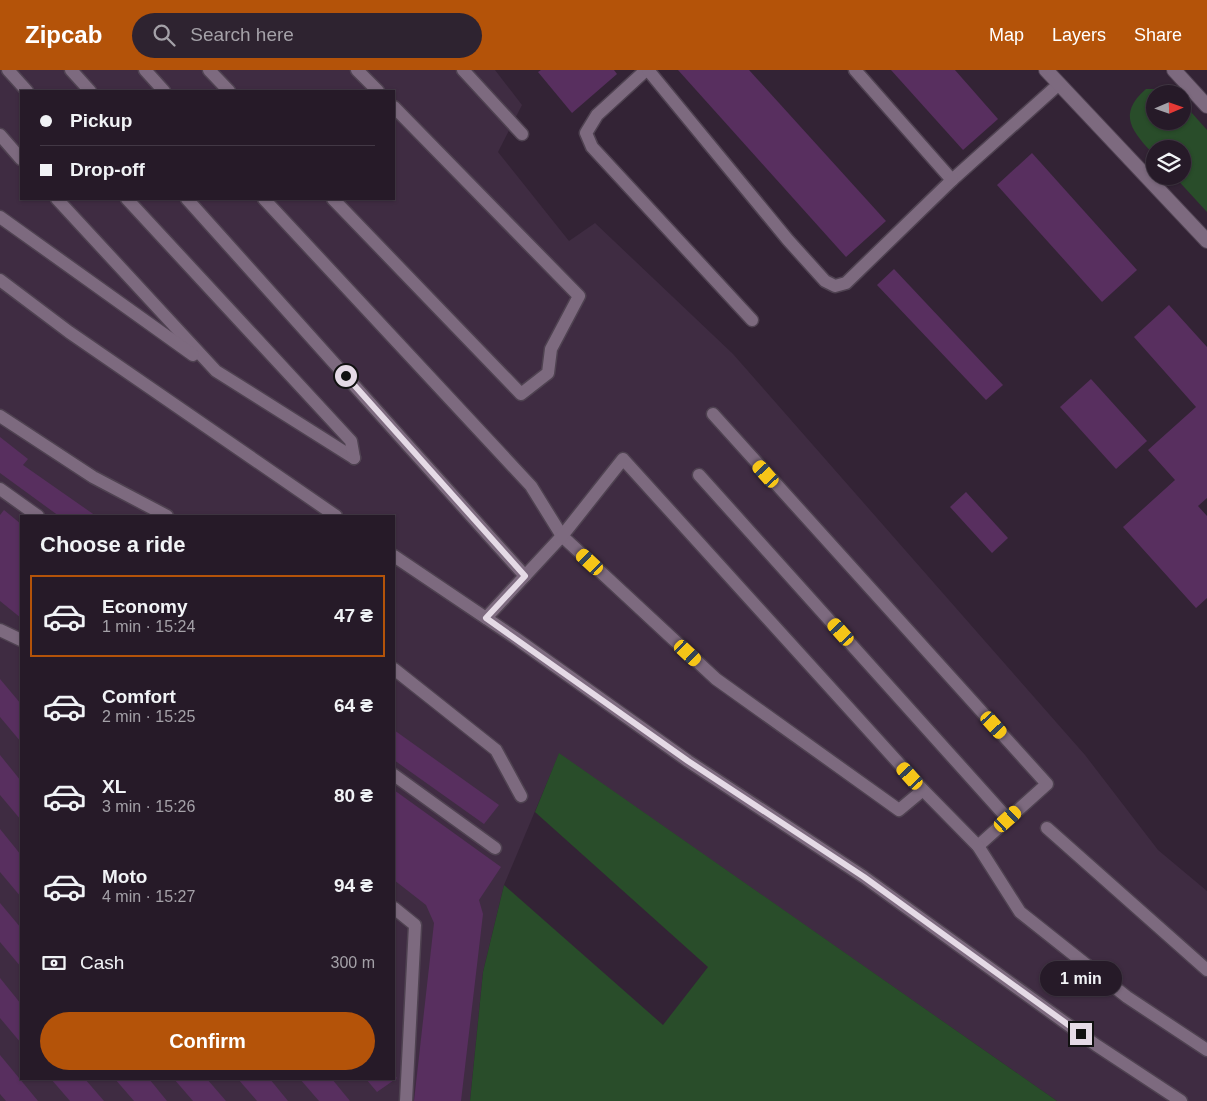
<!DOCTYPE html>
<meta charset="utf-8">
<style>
body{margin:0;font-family:Arial,sans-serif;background:#2e2330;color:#f1f3f6;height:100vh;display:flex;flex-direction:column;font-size:19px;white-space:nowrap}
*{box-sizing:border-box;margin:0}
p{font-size:16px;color:#a4a1a8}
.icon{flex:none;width:28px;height:28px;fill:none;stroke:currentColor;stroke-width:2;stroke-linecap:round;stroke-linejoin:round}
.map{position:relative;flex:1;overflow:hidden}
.side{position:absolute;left:20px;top:445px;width:375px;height:565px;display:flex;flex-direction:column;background:#261a28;border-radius:0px;box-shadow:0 1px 4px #0004,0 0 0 1px #423845}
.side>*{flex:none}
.hud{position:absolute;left:20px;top:20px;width:375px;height:110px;border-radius:0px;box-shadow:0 1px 4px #0004,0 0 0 1px #423845;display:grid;align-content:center;height:110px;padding:0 20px;background:#261a28}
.needle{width:32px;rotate:88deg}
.buttons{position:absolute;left:1146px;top:15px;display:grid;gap:10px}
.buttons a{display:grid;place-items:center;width:45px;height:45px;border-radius:50%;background:#261a28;box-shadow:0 1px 4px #0004,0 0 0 1px #423845;font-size:25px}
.end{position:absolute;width:22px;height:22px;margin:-11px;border:6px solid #e5dae6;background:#111;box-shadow:0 0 0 2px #111}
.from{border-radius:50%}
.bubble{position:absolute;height:35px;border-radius:18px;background:#261a28;box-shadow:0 1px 4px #0004,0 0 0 1px #423845;font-size:16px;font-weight:700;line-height:35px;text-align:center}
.car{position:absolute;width:15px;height:30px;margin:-15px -8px;border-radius:6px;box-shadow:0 0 4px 1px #0007;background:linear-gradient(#f5c518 24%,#345 0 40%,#f5c518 0 76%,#345 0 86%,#f5c518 0)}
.hud b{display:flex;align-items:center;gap:18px;height:48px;font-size:19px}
.hud b+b{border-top:1px solid #423845}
.hud i{width:12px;height:12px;background:#f1f3f6}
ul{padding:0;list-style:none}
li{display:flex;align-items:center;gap:15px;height:82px;margin:0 10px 8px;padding:0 10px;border:2px solid transparent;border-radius:0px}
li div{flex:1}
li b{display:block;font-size:19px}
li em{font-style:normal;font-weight:700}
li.current{border-color:#b45309}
li>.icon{width:45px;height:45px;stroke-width:1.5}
h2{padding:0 20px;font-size:22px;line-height:60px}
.pay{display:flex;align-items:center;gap:12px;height:55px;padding:0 20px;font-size:19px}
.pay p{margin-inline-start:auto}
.cta{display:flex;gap:10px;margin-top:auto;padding:10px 20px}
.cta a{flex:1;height:58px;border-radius:30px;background:#b45309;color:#fff;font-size:20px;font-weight:700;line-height:58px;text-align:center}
header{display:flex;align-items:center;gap:30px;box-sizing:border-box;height:70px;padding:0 25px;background:#b45309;color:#fff}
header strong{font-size:24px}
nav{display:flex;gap:28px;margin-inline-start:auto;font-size:18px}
.search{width:350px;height:45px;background:#2e2330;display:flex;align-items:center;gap:12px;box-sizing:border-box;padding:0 18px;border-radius:28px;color:#a4a1a8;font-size:19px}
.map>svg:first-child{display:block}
.built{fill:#3f2c42;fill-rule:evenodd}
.green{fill:#294d2a}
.building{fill:#582f5f}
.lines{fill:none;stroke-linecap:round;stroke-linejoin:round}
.service-casing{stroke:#4f4251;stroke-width:15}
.minor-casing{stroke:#4f4251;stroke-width:16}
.tertiary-casing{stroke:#4f4251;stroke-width:16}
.service{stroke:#7d6a7f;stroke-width:12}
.minor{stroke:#7d6a7f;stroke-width:14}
.tertiary{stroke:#7d6a7f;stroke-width:14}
.route{stroke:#e5dae6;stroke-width:6}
</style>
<header>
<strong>Zipcab</strong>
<div class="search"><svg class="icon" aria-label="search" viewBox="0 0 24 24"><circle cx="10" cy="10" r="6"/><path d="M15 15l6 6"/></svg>Search here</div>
<nav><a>Map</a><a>Layers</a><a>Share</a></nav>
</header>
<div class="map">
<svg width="1207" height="1031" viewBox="0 0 1207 1031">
<rect width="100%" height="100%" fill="#332335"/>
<path class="built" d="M0,0H495L522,35L498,82L569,171L595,153L733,284L1085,685L1158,780L1207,821V1031H1057L559,684L504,815L483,902L470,1031H0ZM21,21H394V129H21ZM21,446H394V1009H21Z"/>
<g class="green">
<path d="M1146,19H1163L1173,24H1155V51H1182L1183,33L1207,60V142L1174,106H1182V79H1155V86C1133,62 1116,45 1146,19Z"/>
<path d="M559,683L1057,1031H470L483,902L504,815L663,955L708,897L535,742Z"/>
</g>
<g class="building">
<path d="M541,0H614L617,4L572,43L538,2Z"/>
<path d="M678,0H749L886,151L846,187Z"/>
<path d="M891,0H955L998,49L963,80Z"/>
<path d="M1032,83L1137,200L1102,232L997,115Z"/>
<path d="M894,199L1003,315L986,330L877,215Z"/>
<path d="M1169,235L1207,277V428L1198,436L1207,446V528L1196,538L1123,457L1175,410L1148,380L1196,337L1134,267Z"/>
<path d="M1091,309L1147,371L1116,399L1060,337Z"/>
<path d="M0,367L28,389L23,395L96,446H59L0,403Z"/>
<path d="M966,422L1008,468L992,483L950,437Z"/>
<path d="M4,440L21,454V548L0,531V445Z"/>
<path d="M0,609L21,634V672L0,647Z"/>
<path d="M394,660L499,735L484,754L394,690Z"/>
<path d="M0,685L21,711V750L0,725Z"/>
<path d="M394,720L501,797L479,830L483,844L461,1031H414L434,853L426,835L394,810Z"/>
<path d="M0,759L21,785V827L0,802Z"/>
<path d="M0,833L21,858V897L0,872Z"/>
<path d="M0,908L21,934V973L0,948Z"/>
<path d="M0,985L38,1031H6L0,1024Z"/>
<path d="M394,1005L397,1008L377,1022L366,1009H394Z"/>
<path d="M51,1009H85L104,1031H70Z"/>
<path d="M115,1009H149L167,1031H134Z"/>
<path d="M174,1009H207L226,1031H193Z"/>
<path d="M238,1009H270L288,1031H257Z"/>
<path d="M300,1009H332L350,1031H319Z"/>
</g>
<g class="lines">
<defs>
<g id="service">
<path d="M8,0L27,21"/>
<path d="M71,0L90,21"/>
<path d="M145,0L164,21"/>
<path d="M209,0L229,21"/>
<path d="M357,0L378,21"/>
<path d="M463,0L522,64"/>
<path d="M646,0L597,45L586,63L592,77L752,250"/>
<path d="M648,0L788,170L825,211L835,216L846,213L952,110L1059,14"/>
<path d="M855,0L952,110"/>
<path d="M0,65L21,89"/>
<path d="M57,129L216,301L354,388"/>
<path d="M127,129L351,371L354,388"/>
<path d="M187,129L525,506"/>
<path d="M264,129L531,416L562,466L716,609L899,740L923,720"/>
<path d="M333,129L521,324L548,303L551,279L579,226L394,37"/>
<path d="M0,147L193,285"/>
<path d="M0,210L69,262L336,446"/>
<path d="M713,344L1047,714L978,776"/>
<path d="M0,346L93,407L167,446"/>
<path d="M699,405L1008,749"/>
<path d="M0,419L38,446"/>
<path d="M394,486L514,567L688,691L864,807L1096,975L1181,1031"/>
<path d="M486,548L562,466L623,389L923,720L978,776L1020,842L1127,927L1207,980"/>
<path d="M0,560L21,570"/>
<path d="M394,599L496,680L521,726"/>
<path d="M394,705L495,778"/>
<path d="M1047,758L1207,900"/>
<path d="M394,838L415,855L406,1031"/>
</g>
<path id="minor" d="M1046,0L1207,171"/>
<path id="tertiary" d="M1174,0L1207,36"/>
</defs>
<use href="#service" class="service-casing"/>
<use href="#minor" class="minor-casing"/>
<use href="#tertiary" class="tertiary-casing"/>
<use href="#service" class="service"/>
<use href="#minor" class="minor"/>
<use href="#tertiary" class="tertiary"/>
</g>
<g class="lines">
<path class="route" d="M346,306L525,506L486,548L688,691L864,807L1081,964"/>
</g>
</svg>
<div class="buttons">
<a><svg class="needle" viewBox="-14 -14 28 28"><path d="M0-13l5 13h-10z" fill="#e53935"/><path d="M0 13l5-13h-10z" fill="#a4a1a8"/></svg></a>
<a><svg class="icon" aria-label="layers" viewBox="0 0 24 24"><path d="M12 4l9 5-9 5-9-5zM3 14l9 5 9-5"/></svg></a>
</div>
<i class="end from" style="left:346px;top:306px"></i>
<i class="end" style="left:1081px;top:964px"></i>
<div class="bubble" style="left:1040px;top:891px;width:82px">1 min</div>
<i class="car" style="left:766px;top:404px;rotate:318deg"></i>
<i class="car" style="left:590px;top:492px;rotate:313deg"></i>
<i class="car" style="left:841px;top:562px;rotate:318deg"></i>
<i class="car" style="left:688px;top:583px;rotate:133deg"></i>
<i class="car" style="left:994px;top:655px;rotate:138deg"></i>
<i class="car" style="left:910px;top:706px;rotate:318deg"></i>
<i class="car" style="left:1008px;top:749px;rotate:48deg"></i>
<div class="hud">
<b><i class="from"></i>Pickup</b>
<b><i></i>Drop-off</b>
</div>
<section class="side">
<h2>Choose a ride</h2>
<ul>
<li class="current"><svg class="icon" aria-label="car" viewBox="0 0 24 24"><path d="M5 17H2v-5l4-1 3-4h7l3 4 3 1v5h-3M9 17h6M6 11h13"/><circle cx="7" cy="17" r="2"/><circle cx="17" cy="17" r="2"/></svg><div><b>Economy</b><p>1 min · 15:24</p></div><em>47 ₴</em></li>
<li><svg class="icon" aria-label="car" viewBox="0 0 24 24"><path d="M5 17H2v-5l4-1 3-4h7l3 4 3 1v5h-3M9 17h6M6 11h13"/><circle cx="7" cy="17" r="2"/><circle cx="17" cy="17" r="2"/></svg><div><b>Comfort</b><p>2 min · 15:25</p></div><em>64 ₴</em></li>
<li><svg class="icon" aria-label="car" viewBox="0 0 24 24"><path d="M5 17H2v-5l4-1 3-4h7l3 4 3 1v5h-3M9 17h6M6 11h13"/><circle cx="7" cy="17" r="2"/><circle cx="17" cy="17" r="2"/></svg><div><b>XL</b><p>3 min · 15:26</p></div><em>80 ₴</em></li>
<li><svg class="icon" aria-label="car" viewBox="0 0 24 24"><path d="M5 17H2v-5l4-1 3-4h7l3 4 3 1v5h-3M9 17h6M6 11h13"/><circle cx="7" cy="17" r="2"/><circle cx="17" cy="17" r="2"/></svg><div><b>Moto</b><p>4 min · 15:27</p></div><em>94 ₴</em></li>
</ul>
<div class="pay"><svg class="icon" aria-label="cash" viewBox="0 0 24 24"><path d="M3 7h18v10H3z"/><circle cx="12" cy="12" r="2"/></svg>Cash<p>300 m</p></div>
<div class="cta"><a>Confirm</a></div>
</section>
</div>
